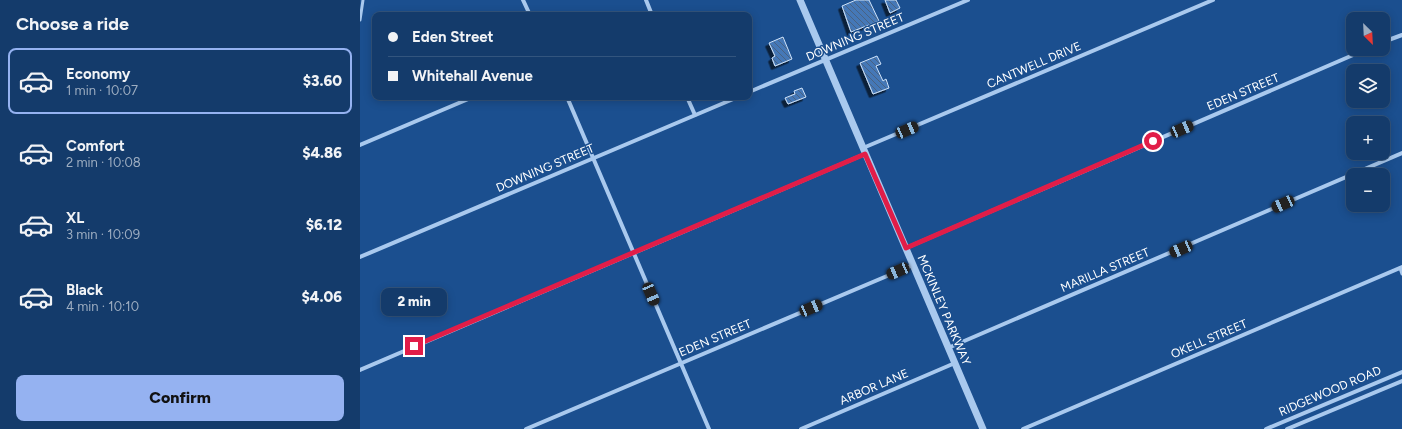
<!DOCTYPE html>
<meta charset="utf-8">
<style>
body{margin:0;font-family:Figtree,sans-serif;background:#214673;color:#f1f3f6;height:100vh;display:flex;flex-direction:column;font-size:15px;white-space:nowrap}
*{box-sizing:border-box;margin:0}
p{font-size:13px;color:#9dadc1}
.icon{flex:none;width:22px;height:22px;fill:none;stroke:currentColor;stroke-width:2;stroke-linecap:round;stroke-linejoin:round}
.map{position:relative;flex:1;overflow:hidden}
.details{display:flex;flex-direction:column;background:#143b6b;width:360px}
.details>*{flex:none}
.top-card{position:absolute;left:12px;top:12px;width:380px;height:88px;border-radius:8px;box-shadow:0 2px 10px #0003,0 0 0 1px #33557e;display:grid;align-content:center;height:88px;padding:0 16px;background:#143b6b}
.needle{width:26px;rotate:156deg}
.controls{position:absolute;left:986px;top:12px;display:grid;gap:8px}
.controls a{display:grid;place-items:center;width:44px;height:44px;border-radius:8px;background:#143b6b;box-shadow:0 2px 10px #0003,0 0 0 1px #33557e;font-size:20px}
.end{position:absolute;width:18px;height:18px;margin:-9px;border:5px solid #e11d48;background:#fff;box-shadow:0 0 0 2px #fff}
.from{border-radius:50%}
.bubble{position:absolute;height:28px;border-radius:8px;background:#143b6b;box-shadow:0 2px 10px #0003,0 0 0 1px #33557e;font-size:13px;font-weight:800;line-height:28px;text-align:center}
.car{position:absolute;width:12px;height:24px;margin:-12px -6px;border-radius:5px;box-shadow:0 0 3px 1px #0007;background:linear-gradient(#222 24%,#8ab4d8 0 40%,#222 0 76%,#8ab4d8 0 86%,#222 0)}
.top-card b{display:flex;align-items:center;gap:14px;height:38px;font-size:15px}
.top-card b+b{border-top:1px solid #33557e}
.top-card i{width:10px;height:10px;background:#f1f3f6}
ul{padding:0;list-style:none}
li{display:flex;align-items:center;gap:12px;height:66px;margin:0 8px 6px;padding:0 8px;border:2px solid transparent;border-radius:8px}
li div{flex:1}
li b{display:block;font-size:15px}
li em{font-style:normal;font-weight:800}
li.active{border-color:#95b2f1}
li>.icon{width:36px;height:36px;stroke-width:1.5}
h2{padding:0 16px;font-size:18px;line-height:48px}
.primary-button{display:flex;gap:8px;margin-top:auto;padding:8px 16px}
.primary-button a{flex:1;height:46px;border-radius:8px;background:#95b2f1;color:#111;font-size:16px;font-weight:800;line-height:46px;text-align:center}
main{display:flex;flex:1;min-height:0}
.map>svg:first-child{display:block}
.building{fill:url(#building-back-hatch);stroke:#cfe3fa;filter:url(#shadow)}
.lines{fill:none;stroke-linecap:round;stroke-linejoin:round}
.service{stroke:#a9c9ee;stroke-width:3}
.minor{stroke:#a9c9ee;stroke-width:4}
.tertiary{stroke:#a9c9ee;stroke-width:7}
.route{stroke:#e11d48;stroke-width:5}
.labels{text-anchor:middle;stroke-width:3;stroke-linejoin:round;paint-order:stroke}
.street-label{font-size:12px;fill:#fff;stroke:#1b4f8f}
</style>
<main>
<section class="details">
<h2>Choose a ride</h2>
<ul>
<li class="active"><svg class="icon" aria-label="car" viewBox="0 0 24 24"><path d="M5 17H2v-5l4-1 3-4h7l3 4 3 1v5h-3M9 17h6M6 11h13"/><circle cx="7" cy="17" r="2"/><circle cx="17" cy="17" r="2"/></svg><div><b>Economy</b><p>1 min · 10:07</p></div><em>$3.60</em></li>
<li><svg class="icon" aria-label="car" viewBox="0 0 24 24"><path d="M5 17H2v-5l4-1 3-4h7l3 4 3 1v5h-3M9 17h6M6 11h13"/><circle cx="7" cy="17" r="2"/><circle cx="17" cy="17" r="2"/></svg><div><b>Comfort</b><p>2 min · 10:08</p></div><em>$4.86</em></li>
<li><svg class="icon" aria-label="car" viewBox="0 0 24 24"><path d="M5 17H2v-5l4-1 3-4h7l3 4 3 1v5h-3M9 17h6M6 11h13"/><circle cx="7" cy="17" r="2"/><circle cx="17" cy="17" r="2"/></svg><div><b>XL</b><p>3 min · 10:09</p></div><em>$6.12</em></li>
<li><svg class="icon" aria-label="car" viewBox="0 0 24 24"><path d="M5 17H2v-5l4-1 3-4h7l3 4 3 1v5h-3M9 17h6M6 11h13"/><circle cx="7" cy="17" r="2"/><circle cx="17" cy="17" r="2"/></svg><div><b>Black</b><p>4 min · 10:10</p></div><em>$4.06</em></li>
</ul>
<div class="primary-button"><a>Confirm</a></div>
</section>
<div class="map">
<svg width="1042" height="429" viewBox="0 0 1042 429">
<defs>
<pattern id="building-back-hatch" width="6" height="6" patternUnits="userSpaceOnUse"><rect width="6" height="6" fill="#4478b7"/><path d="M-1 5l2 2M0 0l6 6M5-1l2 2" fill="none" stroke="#486282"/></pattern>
<filter id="shadow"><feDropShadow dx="-3.5" dy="3.5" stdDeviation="0" flood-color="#0009"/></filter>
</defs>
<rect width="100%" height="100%" fill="#1b4f8f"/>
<g class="building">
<path d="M496,0H509L519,21L491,32L482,6Z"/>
<path d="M525,0H536L540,8L530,13Z"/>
<path d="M423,37L432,59L415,66L412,58L415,56L409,43Z"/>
<path d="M517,56L521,64L516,66L523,81L526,79L529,88L513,94L500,63Z"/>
<path d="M442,88L446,97L428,104L425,98L435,94L434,91Z"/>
</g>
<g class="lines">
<g class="service">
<path d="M0,20L3,0"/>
<path d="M1040,268L1042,274"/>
</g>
<g class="minor">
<path d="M163,0L170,15"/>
<path d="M286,0L292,15"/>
<path d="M1023,42L1042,35"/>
<path d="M389,92L608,0"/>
<path d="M207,97L349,429"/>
<path d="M327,97L335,115"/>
<path d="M0,145L113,97"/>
<path d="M503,148L853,0"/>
<path d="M546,248L1007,49"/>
<path d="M0,257L378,97"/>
<path d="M588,348L1042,153"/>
<path d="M0,370L505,154"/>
<path d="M166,429L553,265"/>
<path d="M441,429L595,363"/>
<path d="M663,429L1042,267"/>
<path d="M906,429L1042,372"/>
<path d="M927,429L1042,381"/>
</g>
<path class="tertiary" d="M440,0L623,429"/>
</g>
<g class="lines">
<path class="route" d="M54,346L505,154L546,248L793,141"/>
</g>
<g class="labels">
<g class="street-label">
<text transform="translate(495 37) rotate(-23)" y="4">DOWNING STREET</text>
<text transform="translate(674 65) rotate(-23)" y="4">CANTWELL DRIVE</text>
<text transform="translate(883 92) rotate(-23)" y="4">EDEN STREET</text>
<text transform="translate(185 168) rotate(-23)" y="4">DOWNING STREET</text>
<text transform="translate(745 270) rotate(-23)" y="4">MARILLA STREET</text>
<text transform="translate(584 310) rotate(67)" y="4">MCKINLEY PARKWAY</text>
<text transform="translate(355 338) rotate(-23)" y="4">EDEN STREET</text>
<text transform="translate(849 339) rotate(-23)" y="4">OKELL STREET</text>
<text transform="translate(514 387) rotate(-23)" y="4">ARBOR LANE</text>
<text transform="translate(970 391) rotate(-23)" y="4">RIDGEWOOD ROAD</text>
</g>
</g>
</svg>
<div class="controls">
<a><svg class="needle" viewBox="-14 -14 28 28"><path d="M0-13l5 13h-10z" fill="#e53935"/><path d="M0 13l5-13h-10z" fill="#9dadc1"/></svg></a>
<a><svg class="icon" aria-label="layers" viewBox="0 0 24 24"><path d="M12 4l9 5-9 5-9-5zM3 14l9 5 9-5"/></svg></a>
<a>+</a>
<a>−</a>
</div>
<i class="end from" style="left:793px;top:141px"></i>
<i class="end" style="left:54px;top:346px"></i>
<div class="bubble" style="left:21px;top:288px;width:66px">2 min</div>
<i class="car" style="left:822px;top:129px;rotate:67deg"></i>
<i class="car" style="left:547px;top:130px;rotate:67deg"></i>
<i class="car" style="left:923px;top:204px;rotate:246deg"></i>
<i class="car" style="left:821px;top:249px;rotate:247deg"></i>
<i class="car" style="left:538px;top:271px;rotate:247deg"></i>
<i class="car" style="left:291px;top:294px;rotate:157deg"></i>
<i class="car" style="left:451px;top:308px;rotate:67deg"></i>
<div class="top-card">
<b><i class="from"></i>Eden Street</b>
<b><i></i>Whitehall Avenue</b>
</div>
</div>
</main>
